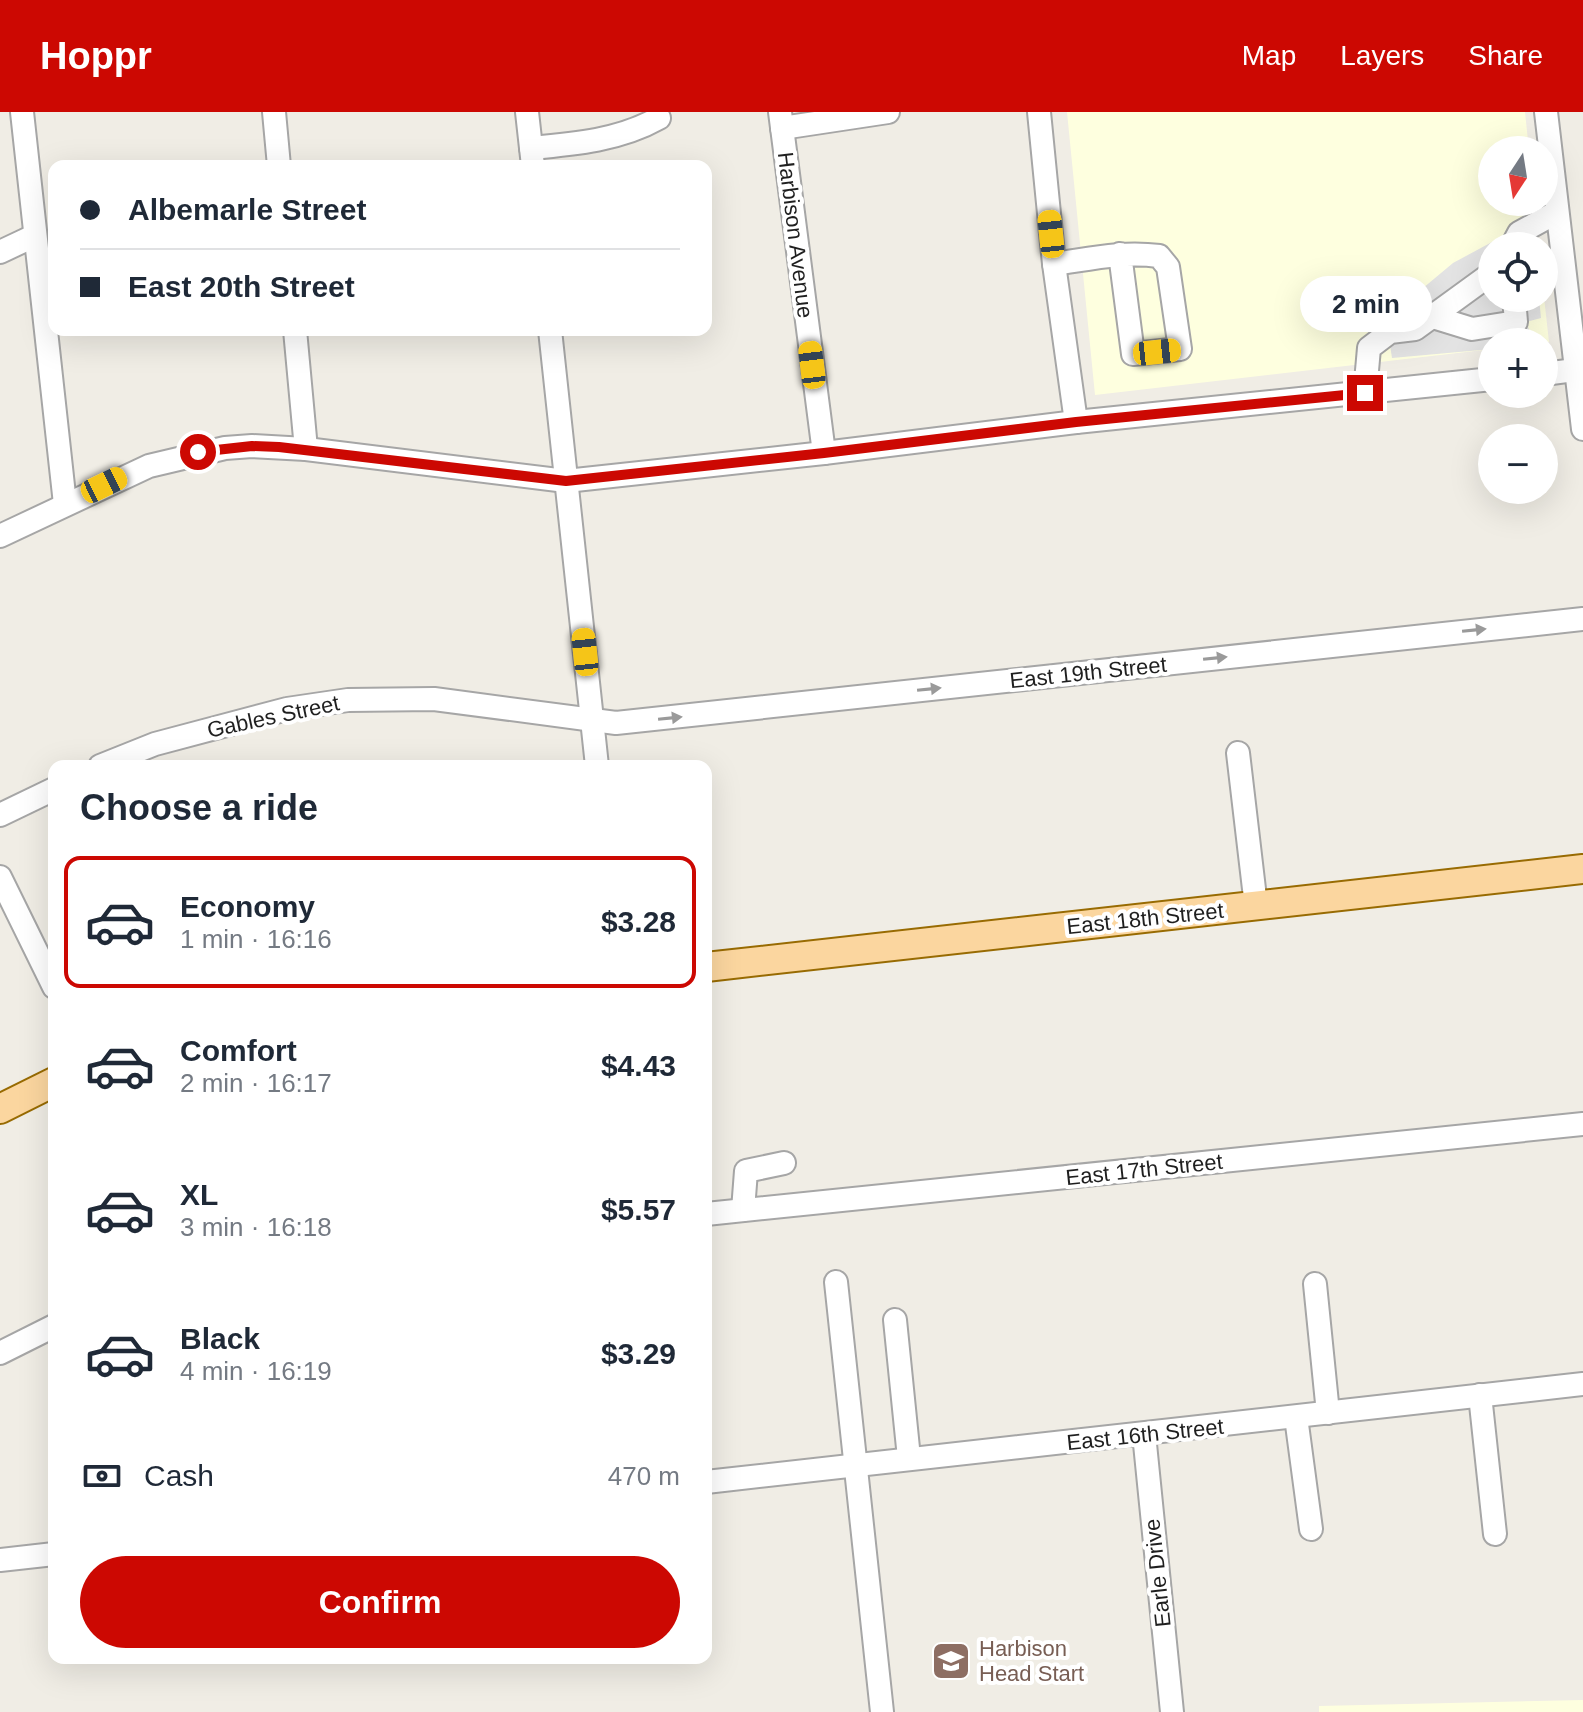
<!DOCTYPE html>
<meta charset="utf-8">
<style>
body{margin:0;font-family:Helvetica,sans-serif;background:#f2f2f3;color:#1f2937;height:100vh;display:flex;flex-direction:column;font-size:30px;white-space:nowrap}
*{box-sizing:border-box;margin:0}
p{font-size:26px;color:#747a83}
.icon{flex:none;width:44px;height:44px;fill:none;stroke:currentColor;stroke-width:2;stroke-linecap:round;stroke-linejoin:round}
.map{position:relative;flex:1;overflow:hidden}
.panel{position:absolute;left:48px;top:648px;width:664px;height:904px;display:flex;flex-direction:column;background:#fff;border-radius:16px;box-shadow:0 8px 32px #0002}
.panel>*{flex:none}
.hud{position:absolute;left:48px;top:48px;width:664px;height:176px;border-radius:16px;box-shadow:0 8px 32px #0002;display:grid;align-content:center;height:176px;padding:0 32px;background:#fff}
.needle{width:52px;rotate:192deg}
.fabs{position:absolute;left:1478px;top:24px;display:grid;gap:16px}
.fabs a{display:grid;place-items:center;width:80px;height:80px;border-radius:50%;background:#fff;box-shadow:0 8px 32px #0002;font-size:40px}
.end{position:absolute;width:36px;height:36px;margin:-18px;border:10px solid #cc0802;background:#fff;box-shadow:0 0 0 4px #fff}
.from{border-radius:50%}
.bubble{position:absolute;height:56px;border-radius:28px;background:#fff;box-shadow:0 8px 32px #0002;font-size:26px;font-weight:600;line-height:56px;text-align:center}
.car{position:absolute;width:24px;height:48px;margin:-24px -12px;border-radius:10px;box-shadow:0 0 6px 2px #0007;background:linear-gradient(#f5c518 24%,#345 0 40%,#f5c518 0 76%,#345 0 86%,#f5c518 0)}
.hud b{display:flex;align-items:center;gap:28px;height:76px;font-size:30px}
.hud b+b{border-top:2px solid #e0e1e3}
.hud i{width:20px;height:20px;background:#1f2937}
ul{padding:0;list-style:none}
li{display:flex;align-items:center;gap:24px;height:132px;margin:0 16px 12px;padding:0 16px;border:4px solid transparent;border-radius:16px}
li div{flex:1}
li b{display:block;font-size:30px}
li em{font-style:normal;font-weight:600}
li.on{border-color:#cc0802}
li>.icon{width:72px;height:72px;stroke-width:1.5}
h2{padding:0 32px;font-size:36px;line-height:96px}
.pay{display:flex;align-items:center;gap:20px;height:88px;padding:0 32px;font-size:30px}
.pay p{margin-inline-start:auto}
.button{display:flex;gap:16px;margin-top:auto;padding:16px 32px}
.button a{flex:1;height:92px;border-radius:48px;background:#cc0802;color:#fff;font-size:32px;font-weight:600;line-height:92px;text-align:center}
header{display:flex;align-items:center;gap:48px;box-sizing:border-box;height:112px;padding:0 40px;background:#cc0802;color:#fff}
header strong{font-size:38px}
nav{display:flex;gap:44px;margin-inline-start:auto;font-size:28px}
.map>svg:first-child{display:block}
.education{fill:#feffdf}
.parking{fill:#e3e3e3}
.lines{fill:none;stroke-linecap:round;stroke-linejoin:round}
.minor-casing{stroke:#a6a6a6;stroke-width:26}
.major-casing{stroke:#986b02;stroke-width:32}
.minor{stroke:#fff;stroke-width:22}
.major{stroke:#fbd69f;stroke-width:28}
.oneway{fill:#9a9a9a}
.route{stroke:#cc0802;stroke-width:10}
.labels{text-anchor:middle;stroke-width:8;stroke-linejoin:round;paint-order:stroke}
.street-label{font-size:22px;fill:#1f1f1f;stroke:#fff}
.education-label{font-size:22px;fill:#785e54;stroke:#fff;text-anchor:start}
</style>
<header>
<strong>Hoppr</strong>
<nav><a>Map</a><a>Layers</a><a>Share</a></nav>
</header>
<div class="map">
<svg width="1583" height="1600" viewBox="0 0 1583 1600">
<rect width="100%" height="100%" fill="#f0ede5"/>
<g class="education">
<path d="M1067,0H1525L1529,38H1492V90H1534L1539,134H1492V186L1544,185L1549,230H1492V237L1095,283Z"/>
<path d="M1583,1588V1600H1319V1594Z"/>
</g>
<path class="parking" d="M1492,130L1496,134H1492V186H1539L1541,206L1526,210L1534,230H1492V237L1392,246L1386,207L1453,151Z"/>
<g class="lines">
<defs>
<g id="minor">
<path d="M22,0L65,392"/>
<path d="M274,0L279,54"/>
<path d="M527,0L533,54"/>
<path d="M780,0L824,341"/>
<path d="M1039,0L1054,152L1076,310"/>
<path d="M1546,0L1583,317"/>
<path d="M782,16L888,0"/>
<path d="M531,36C576,32 620,28 659,6"/>
<path d="M1512,134L1519,121L1557,100"/>
<path d="M0,140L34,124"/>
<path d="M1054,152C1090,147 1122,139 1159,144L1168,155L1180,237L1133,242L1120,142"/>
<path d="M1433,205L1472,217L1516,210L1514,186"/>
<path d="M295,218L306,337"/>
<path d="M550,218L597,654"/>
<path d="M1544,262L1583,257"/>
<path d="M1365,281L1369,236L1390,220L1415,217L1492,161"/>
<path d="M0,424L149,354L225,336L252,334L306,337L566,369L824,341L1076,310L1492,267"/>
<path d="M1238,641L1256,794"/>
<path d="M100,654L155,632L287,597L348,588L434,587L616,611L1583,507"/>
<path d="M0,703L54,677"/>
<path d="M0,765L54,875"/>
<path d="M743,1098L746,1059L784,1051"/>
<path d="M706,1102L1583,1012"/>
<path d="M836,1170L882,1600"/>
<path d="M1315,1172L1328,1301"/>
<path d="M895,1208L909,1346"/>
<path d="M0,1241L54,1214"/>
<path d="M1480,1283L1495,1422"/>
<path d="M1296,1305L1311,1417"/>
<path d="M1144,1322L1172,1600"/>
<path d="M706,1370L1583,1272"/>
<path d="M0,1448L54,1442"/>
</g>
<g id="major">
<path d="M706,855L1583,757"/>
<path d="M0,997L54,970"/>
</g>
</defs>
<use href="#minor" class="minor-casing"/>
<use href="#major" class="major-casing"/>
<use href="#minor" class="minor"/>
<use href="#major" class="major"/>
</g>
<defs><path id="oneway-solid" d="M-6-.8H1V-3.2L6.5 0L1 3.2V.8H-6Z" transform="scale(2)"/></defs>
<g class="oneway">
<use href="#oneway-solid" transform="translate(1474 518) rotate(-6)"/>
<use href="#oneway-solid" transform="translate(1215 546) rotate(-6)"/>
<use href="#oneway-solid" transform="translate(929 577) rotate(-6)"/>
<use href="#oneway-solid" transform="translate(670 606) rotate(-6)"/>
</g>
<g class="lines">
<path class="route" d="M198,340L252,334L279,335L566,369L824,341L1076,310L1365,281"/>
</g>
<defs>
<symbol id="school-square" viewBox="-11 -11 22 22"><rect x="-9" y="-9" width="18" height="18" rx="4" fill="#8d6e63" stroke="#fff"/><path d="M0-5L7-2L0 1L-7-2ZM-4 1L0 2.5L4 1V4Q0 6-4 4Z" fill="#fff"/></symbol>
</defs>
<g fill-rule="evenodd">
<use href="#school-square" x="929" y="1527" width="44" height="44"/>
</g>
<g class="labels">
<g class="street-label">
<text transform="translate(796 123) rotate(83)" y="8">Harbison Avenue</text>
<text transform="translate(1088 560) rotate(-6)" y="8">East 19th Street</text>
<text transform="translate(273 604) rotate(-12)" y="8">Gables Street</text>
<text transform="translate(1145 806) rotate(-6)" y="8">East 18th Street</text>
<text transform="translate(1144 1057) rotate(-6)" y="8">East 17th Street</text>
<text transform="translate(1145 1322) rotate(-6)" y="8">East 16th Street</text>
<text transform="translate(1157 1461) rotate(-96)" y="8">Earle Drive</text>
</g>
<g class="education-label">
<text x="979" y="1544">Harbison<tspan x="979" dy="25">Head Start</tspan></text>
</g>
</g>
</svg>
<div class="fabs">
<a><svg class="needle" viewBox="-14 -14 28 28"><path d="M0-13l5 13h-10z" fill="#e53935"/><path d="M0 13l5-13h-10z" fill="#747a83"/></svg></a>
<a><svg class="icon" aria-label="locate" viewBox="0 0 24 24"><circle cx="12" cy="12" r="6"/><path d="M12 2v4M12 18v4M2 12h4M18 12h4"/></svg></a>
<a>+</a>
<a>−</a>
</div>
<i class="end from" style="left:198px;top:340px"></i>
<i class="end" style="left:1365px;top:281px"></i>
<div class="bubble" style="left:1300px;top:164px;width:132px">2 min</div>
<i class="car" style="left:1051px;top:122px;rotate:354deg"></i>
<i class="car" style="left:1157px;top:240px;rotate:84deg"></i>
<i class="car" style="left:812px;top:253px;rotate:353deg"></i>
<i class="car" style="left:104px;top:373px;rotate:64deg"></i>
<i class="car" style="left:585px;top:540px;rotate:354deg"></i>
<div class="hud">
<b><i class="from"></i>Albemarle Street</b>
<b><i></i>East 20th Street</b>
</div>
<section class="panel">
<h2>Choose a ride</h2>
<ul>
<li class="on"><svg class="icon" aria-label="car" viewBox="0 0 24 24"><path d="M5 17H2v-5l4-1 3-4h7l3 4 3 1v5h-3M9 17h6M6 11h13"/><circle cx="7" cy="17" r="2"/><circle cx="17" cy="17" r="2"/></svg><div><b>Economy</b><p>1 min · 16:16</p></div><em>$3.28</em></li>
<li><svg class="icon" aria-label="car" viewBox="0 0 24 24"><path d="M5 17H2v-5l4-1 3-4h7l3 4 3 1v5h-3M9 17h6M6 11h13"/><circle cx="7" cy="17" r="2"/><circle cx="17" cy="17" r="2"/></svg><div><b>Comfort</b><p>2 min · 16:17</p></div><em>$4.43</em></li>
<li><svg class="icon" aria-label="car" viewBox="0 0 24 24"><path d="M5 17H2v-5l4-1 3-4h7l3 4 3 1v5h-3M9 17h6M6 11h13"/><circle cx="7" cy="17" r="2"/><circle cx="17" cy="17" r="2"/></svg><div><b>XL</b><p>3 min · 16:18</p></div><em>$5.57</em></li>
<li><svg class="icon" aria-label="car" viewBox="0 0 24 24"><path d="M5 17H2v-5l4-1 3-4h7l3 4 3 1v5h-3M9 17h6M6 11h13"/><circle cx="7" cy="17" r="2"/><circle cx="17" cy="17" r="2"/></svg><div><b>Black</b><p>4 min · 16:19</p></div><em>$3.29</em></li>
</ul>
<div class="pay"><svg class="icon" aria-label="cash" viewBox="0 0 24 24"><path d="M3 7h18v10H3z"/><circle cx="12" cy="12" r="2"/></svg>Cash<p>470 m</p></div>
<div class="button"><a>Confirm</a></div>
</section>
</div>
